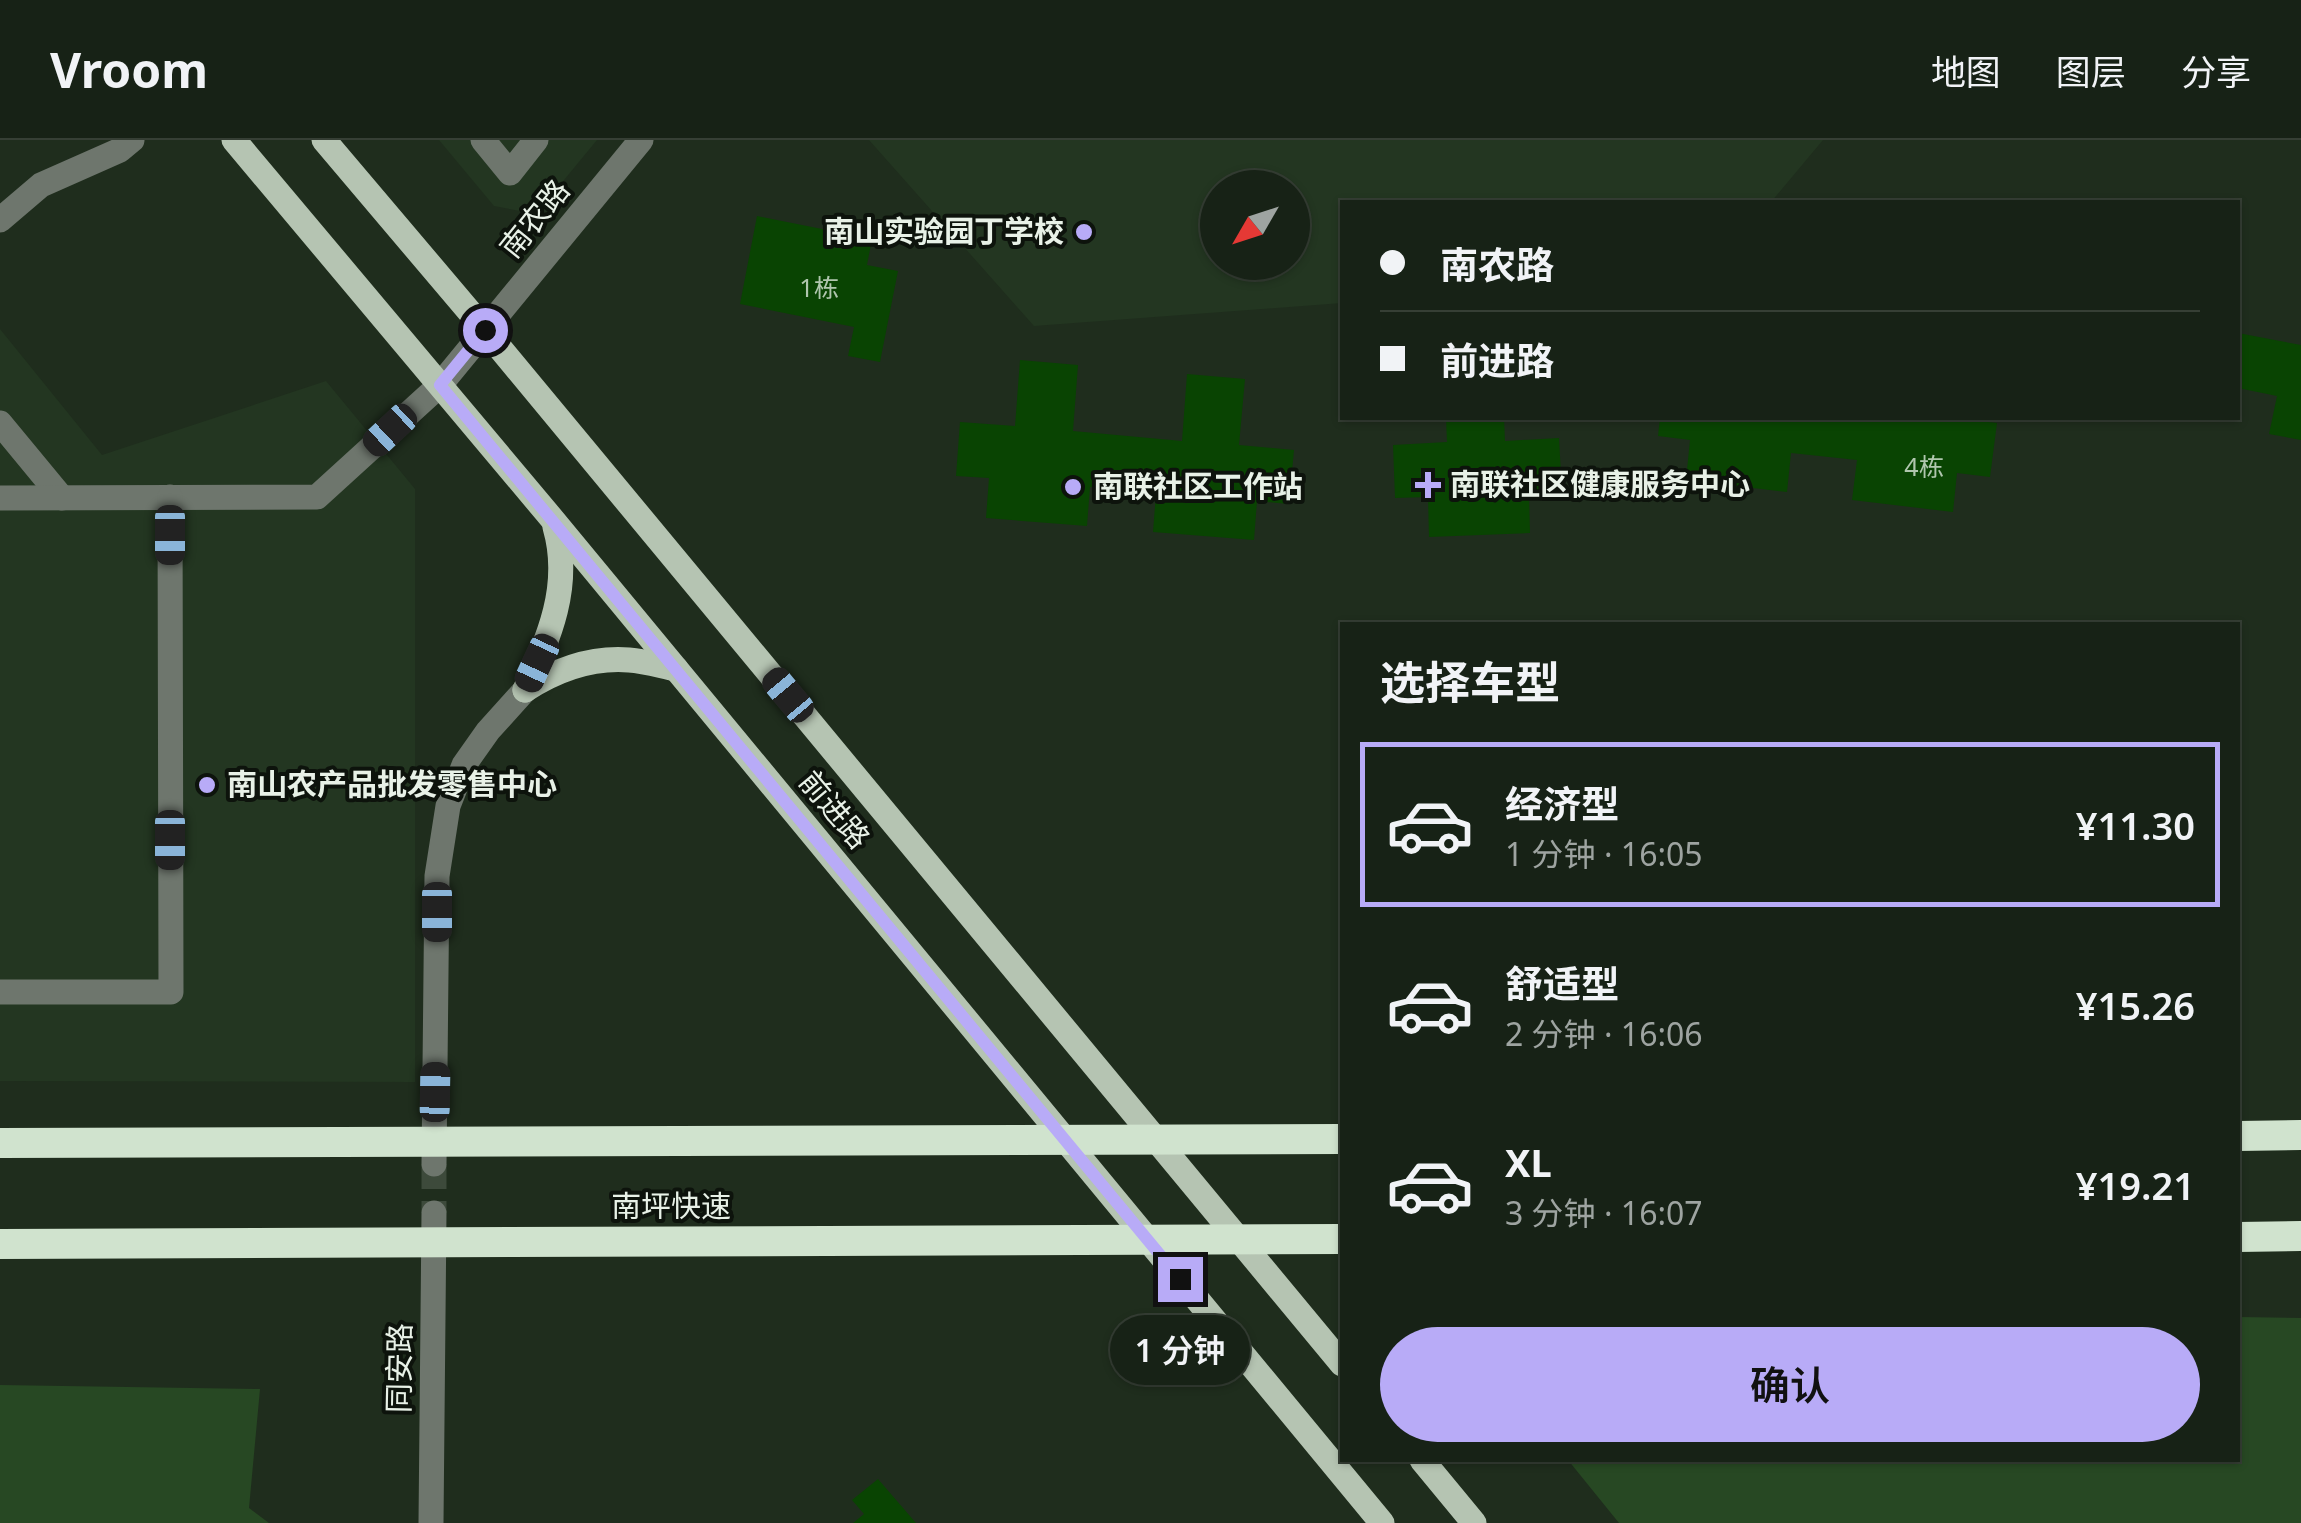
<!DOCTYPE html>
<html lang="zh">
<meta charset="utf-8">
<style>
body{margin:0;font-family:"Noto Sans","Noto Sans SC",sans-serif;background:#202a1f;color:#f1f3f6;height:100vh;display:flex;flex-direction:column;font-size:38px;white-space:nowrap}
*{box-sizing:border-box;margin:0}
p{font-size:32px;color:#9ea4a1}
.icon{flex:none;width:55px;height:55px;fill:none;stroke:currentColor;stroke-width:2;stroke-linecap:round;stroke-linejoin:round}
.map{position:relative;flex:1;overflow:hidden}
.side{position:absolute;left:1340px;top:482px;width:900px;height:840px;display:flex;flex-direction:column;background:#172216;border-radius:0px;box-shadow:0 2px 8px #0004,0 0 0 2px #363f35}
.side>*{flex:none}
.banner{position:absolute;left:1340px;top:60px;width:900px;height:220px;border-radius:0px;box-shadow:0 2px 8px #0004,0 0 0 2px #363f35;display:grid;align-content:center;height:220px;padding:0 40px;background:#172216}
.needle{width:65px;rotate:231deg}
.controls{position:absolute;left:1200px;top:30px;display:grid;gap:20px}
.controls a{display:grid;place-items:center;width:110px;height:110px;border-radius:50%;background:#172216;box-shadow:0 2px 8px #0004,0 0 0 2px #363f35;font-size:50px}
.end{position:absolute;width:45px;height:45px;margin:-22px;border:12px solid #b8abf7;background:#111;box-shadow:0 0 0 5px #111}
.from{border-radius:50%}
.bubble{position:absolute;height:70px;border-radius:35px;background:#172216;box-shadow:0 2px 8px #0004,0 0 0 2px #363f35;font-size:32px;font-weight:600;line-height:70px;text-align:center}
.car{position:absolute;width:30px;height:60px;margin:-30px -15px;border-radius:12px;box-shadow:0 0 8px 2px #0007;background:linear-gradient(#222 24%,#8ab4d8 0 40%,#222 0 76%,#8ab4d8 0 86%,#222 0)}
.banner b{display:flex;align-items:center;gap:35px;height:95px;font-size:38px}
.banner b+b{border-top:2px solid #363f35}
.banner i{width:25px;height:25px;background:#f1f3f6}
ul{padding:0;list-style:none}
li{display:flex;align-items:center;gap:30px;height:165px;margin:0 20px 15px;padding:0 20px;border:5px solid transparent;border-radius:0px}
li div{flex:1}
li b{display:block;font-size:38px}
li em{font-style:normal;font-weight:600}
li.active{border-color:#b8abf7}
li>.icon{width:90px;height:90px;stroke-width:1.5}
h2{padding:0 40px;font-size:45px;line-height:120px}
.primary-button{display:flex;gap:20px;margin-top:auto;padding:20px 40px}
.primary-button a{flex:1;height:115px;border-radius:60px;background:#b8abf7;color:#111;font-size:40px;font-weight:600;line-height:115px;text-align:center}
header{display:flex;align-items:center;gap:60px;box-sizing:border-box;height:140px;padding:0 50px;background:#172216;border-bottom:2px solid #363f35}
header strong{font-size:48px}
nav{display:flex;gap:55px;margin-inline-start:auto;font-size:35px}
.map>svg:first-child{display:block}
.built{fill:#233621;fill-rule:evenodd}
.green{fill:#274823}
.building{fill:#094402}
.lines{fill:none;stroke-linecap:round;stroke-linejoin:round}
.minor-tunnel{stroke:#3d4a3b;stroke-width:25;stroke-dasharray:25 12;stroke-linecap:butt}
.minor{stroke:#6e766d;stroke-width:25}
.major{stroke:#b5c4b2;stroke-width:25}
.highway{stroke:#d0e3ce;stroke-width:30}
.highway-bridge{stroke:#d0e3ce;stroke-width:30}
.route{stroke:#b8abf7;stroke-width:12}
.poi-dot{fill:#b8abf7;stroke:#0d130c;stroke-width:4}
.labels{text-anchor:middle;stroke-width:8;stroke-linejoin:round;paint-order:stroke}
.number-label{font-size:25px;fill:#b0c6ae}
.street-label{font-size:30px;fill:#e8f1e7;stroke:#0d130c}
.poi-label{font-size:30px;font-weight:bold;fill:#e8f1e7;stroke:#0d130c;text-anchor:start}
</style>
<header>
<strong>Vroom</strong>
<nav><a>地图</a><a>图层</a><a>分享</a></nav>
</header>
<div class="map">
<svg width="2301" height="1383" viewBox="0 0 2301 1383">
<rect width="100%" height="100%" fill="#1f2d1d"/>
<g class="built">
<path d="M439,0H597L536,74L494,66Z"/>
<path d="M869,0H1823L1771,62H1342V163L1034,186ZM1218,48H1292V122H1218Z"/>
<path d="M0,189L102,315L326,241L415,349V942L0,941Z"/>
</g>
<g class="green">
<path d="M2238,1177L2301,1178V1383H1619L1568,1320H2238Z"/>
<path d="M0,1245L260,1249L249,1368L269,1383H0Z"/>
</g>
<g class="building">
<path d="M757,76L872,99L867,125L898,131L880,222L848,216L854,187L740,164Z"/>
<path d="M2238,193L2301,205V300L2269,294L2277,256L2238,248Z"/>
<path d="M1020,220L1078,225L1073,291L1182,301L1187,234L1245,239L1239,305L1294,310L1289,364L1257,361L1254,400L1153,392L1156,353L1090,347L1087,386L986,378L989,338L956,336L960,282L1015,286Z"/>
<path d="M1446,278H1504L1505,301L1559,298L1562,352L1529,354L1530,393L1429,397L1428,357L1395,358L1393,305L1447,302Z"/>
<path d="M1660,278H1951L1997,283L1990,337L1957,333L1953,372L1852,360L1857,320L1791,313L1787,352L1686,340L1690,300L1658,296Z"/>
<path d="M878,1339L916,1383H853L864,1374L852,1360Z"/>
</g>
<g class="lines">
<path class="minor-tunnel" d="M434,1024V1073"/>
<g class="minor">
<path d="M483,0L510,33L536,0"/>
<path d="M0,80L41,45L120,10L132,0"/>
<path d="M0,283L62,358"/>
<path d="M0,358L317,357L440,245L641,0"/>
<path d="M0,852H171L170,357"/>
<path d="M434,1024L437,736L448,666L464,625L488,591L525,550"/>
<path d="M431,1383L434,1073"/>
</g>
<g class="major">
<path d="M234,0L553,380L1382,1383"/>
<path d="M324,0L485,190L1342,1224"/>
<path d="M525,550C549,497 572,446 555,387"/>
<path d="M525,550C556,530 591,517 629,520C645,521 661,526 676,529"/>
<path d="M1422,1320L1474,1383"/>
</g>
<g class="highway">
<path d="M2238,996L2301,995"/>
<path d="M2238,1097L2301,1096"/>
</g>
<g class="highway-bridge">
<path d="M0,1003L1342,999"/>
<path d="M0,1104L1342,1099"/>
</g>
</g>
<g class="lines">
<path class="route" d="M485,190L440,245L1180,1139"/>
</g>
<g class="poi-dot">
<circle cx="1084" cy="92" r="10"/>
<path d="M1423 330h10v10h10v10h-10v10h-10v-10h-10v-10h10z"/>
<circle cx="1073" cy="347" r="10"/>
<circle cx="207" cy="645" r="10"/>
</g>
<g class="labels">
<g class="number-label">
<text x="819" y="157">1栋</text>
<text x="1924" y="336">4栋</text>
</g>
<g class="street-label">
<text transform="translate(535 79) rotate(-51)" y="10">南农路</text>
<text transform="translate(834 670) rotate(50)" y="10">前进路</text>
<text x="671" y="1077">南坪快速</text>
<text transform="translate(400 1228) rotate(-89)" y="10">同安路</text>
</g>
<g class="poi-label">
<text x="1064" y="102" text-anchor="end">南山实验园丁学校</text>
<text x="1450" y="355">南联社区健康服务中心</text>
<text x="1093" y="357">南联社区工作站</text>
<text x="227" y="655">南山农产品批发零售中心</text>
</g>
</g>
</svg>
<div class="controls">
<a><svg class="needle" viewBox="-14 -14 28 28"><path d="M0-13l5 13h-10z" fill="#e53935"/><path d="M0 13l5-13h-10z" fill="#9ea4a1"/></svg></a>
</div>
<i class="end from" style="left:485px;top:190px"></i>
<i class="end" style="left:1180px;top:1139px"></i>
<div class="bubble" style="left:1110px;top:1175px;width:140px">1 分钟</div>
<i class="car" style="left:390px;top:290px;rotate:227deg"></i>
<i class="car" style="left:170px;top:395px;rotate:180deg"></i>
<i class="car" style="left:537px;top:523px;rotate:205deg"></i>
<i class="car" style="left:788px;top:555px;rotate:320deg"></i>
<i class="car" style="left:170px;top:700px;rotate:180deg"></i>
<i class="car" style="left:437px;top:772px;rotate:180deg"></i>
<i class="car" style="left:435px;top:952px;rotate:1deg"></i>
<div class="banner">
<b><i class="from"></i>南农路</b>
<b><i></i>前进路</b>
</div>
<section class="side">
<h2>选择车型</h2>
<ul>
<li class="active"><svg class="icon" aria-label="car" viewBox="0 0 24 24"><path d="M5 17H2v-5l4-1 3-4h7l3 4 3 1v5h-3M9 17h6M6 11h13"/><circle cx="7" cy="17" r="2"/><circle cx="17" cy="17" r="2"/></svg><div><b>经济型</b><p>1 分钟 · 16:05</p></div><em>¥11.30</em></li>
<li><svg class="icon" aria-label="car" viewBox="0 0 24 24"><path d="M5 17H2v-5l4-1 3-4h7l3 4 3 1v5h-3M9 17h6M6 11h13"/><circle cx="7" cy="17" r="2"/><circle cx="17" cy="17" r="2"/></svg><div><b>舒适型</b><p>2 分钟 · 16:06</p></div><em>¥15.26</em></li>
<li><svg class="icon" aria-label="car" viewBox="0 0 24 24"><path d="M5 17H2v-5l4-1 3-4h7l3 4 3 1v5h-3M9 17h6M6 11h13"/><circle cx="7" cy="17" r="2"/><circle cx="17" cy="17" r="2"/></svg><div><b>XL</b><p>3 分钟 · 16:07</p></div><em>¥19.21</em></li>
</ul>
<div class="primary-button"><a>确认</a></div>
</section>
</div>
